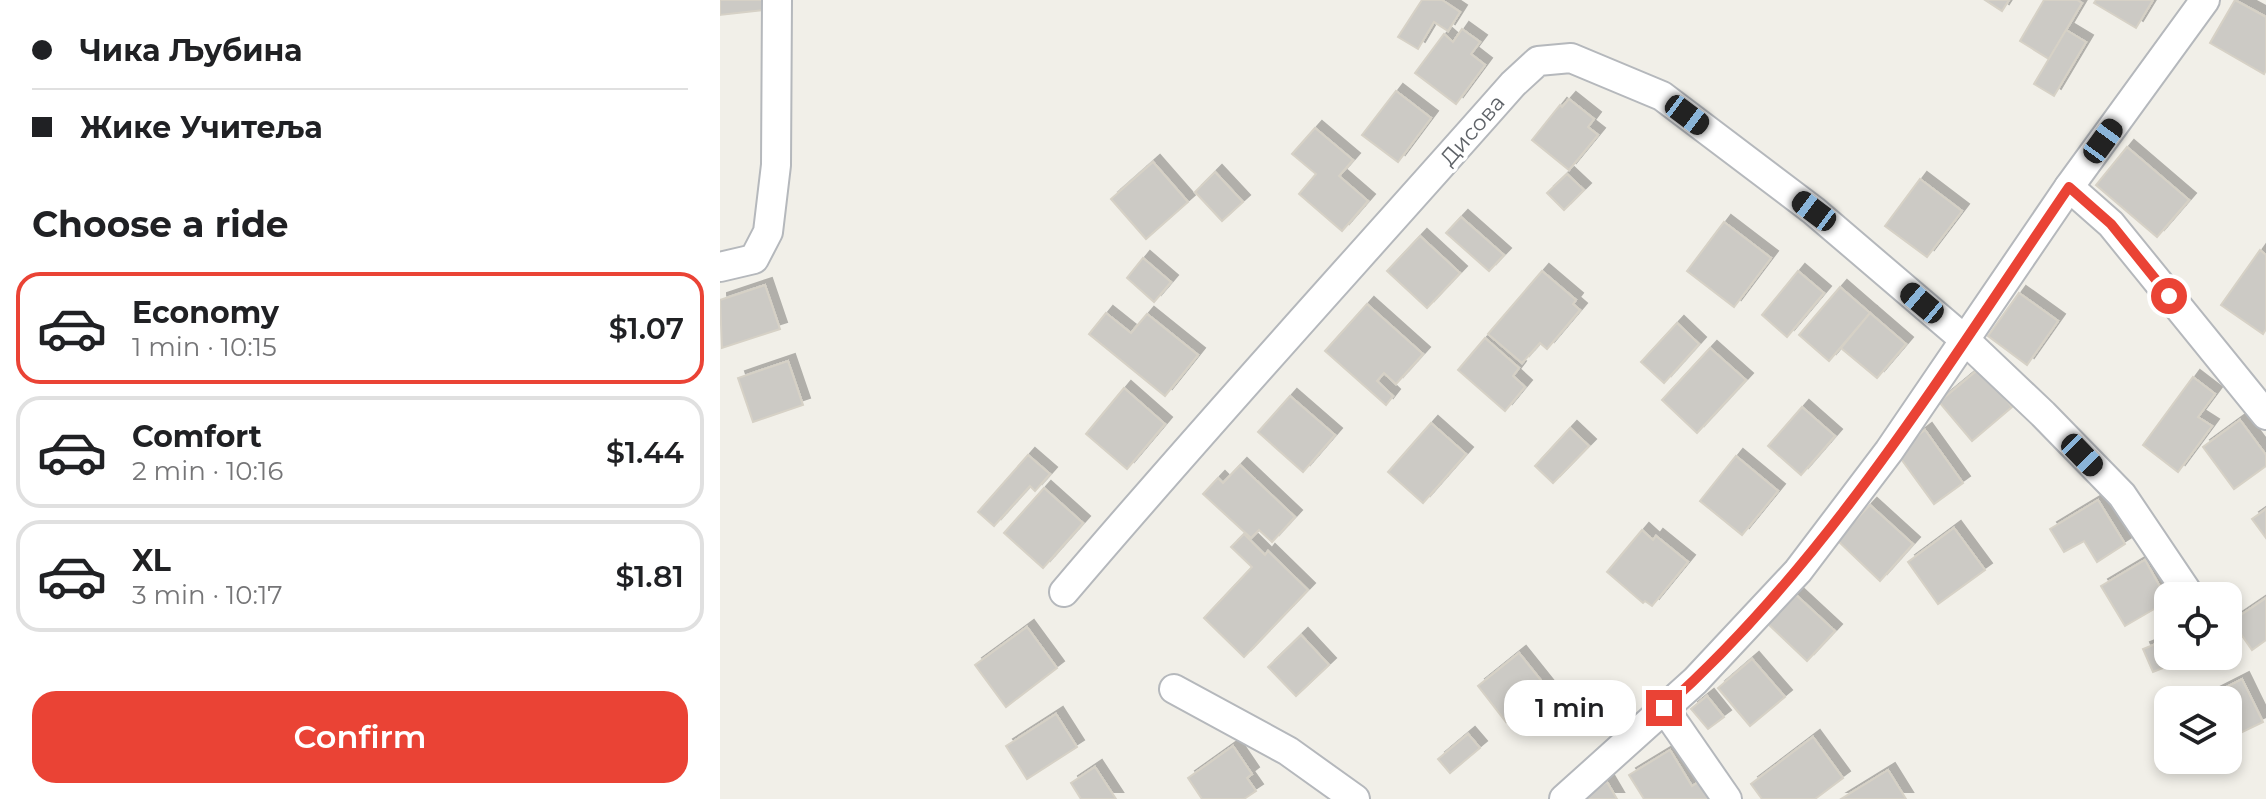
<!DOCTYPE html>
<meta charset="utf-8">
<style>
body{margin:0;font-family:Montserrat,sans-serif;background:#f2f2f2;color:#202124;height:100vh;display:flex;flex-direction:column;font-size:30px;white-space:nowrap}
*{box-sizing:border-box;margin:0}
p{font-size:26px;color:#757577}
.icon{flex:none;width:44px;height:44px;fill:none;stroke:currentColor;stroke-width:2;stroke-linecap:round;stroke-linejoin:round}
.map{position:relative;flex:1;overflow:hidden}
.sheet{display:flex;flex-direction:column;background:#fff;width:720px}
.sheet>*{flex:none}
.guide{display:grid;align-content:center;height:176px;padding:0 32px;background:#fff}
.tools{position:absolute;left:1434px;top:582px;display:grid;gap:16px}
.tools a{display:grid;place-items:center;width:88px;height:88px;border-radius:16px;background:#fff;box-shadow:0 4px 12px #0003;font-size:40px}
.end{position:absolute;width:36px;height:36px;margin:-18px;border:10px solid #ea4335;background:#fff;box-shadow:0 0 0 4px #fff}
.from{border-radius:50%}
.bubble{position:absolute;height:56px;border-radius:24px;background:#fff;box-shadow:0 4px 12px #0003;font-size:26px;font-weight:600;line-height:56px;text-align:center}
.car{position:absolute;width:24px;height:48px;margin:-24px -12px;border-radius:10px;box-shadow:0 0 6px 2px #0007;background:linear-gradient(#222 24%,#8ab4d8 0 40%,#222 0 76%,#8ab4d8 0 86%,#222 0)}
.guide b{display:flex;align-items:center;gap:28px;height:76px;font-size:30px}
.guide b+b{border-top:2px solid #e0e0e0}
.guide i{width:20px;height:20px;background:#202124}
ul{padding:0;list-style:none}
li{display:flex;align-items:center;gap:24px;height:112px;margin:0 16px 12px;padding:0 16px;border:4px solid #e0e0e0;border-radius:24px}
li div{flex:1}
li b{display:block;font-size:30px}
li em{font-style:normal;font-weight:600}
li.active{border-color:#ea4335}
li>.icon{width:72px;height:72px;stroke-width:1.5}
h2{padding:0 32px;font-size:36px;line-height:96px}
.primary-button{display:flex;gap:16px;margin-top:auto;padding:16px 32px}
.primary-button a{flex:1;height:92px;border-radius:24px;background:#ea4335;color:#fff;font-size:32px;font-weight:600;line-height:92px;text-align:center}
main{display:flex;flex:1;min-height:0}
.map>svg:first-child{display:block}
.building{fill:#cccac5;stroke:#d6d1c6;stroke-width:2;filter:url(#shadow)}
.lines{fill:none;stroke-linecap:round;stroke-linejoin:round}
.street-casing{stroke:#b5b8bc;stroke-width:32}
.street{stroke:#fff;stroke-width:28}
.route{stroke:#ea4335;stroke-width:10}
.labels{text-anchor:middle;stroke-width:7;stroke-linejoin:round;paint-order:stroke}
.street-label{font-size:22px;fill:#5f6368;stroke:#fff}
</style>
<main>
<section class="sheet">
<div class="guide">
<b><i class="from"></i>Чика Љубина</b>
<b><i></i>Жике Учитеља</b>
</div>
<h2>Choose a ride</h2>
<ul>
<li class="active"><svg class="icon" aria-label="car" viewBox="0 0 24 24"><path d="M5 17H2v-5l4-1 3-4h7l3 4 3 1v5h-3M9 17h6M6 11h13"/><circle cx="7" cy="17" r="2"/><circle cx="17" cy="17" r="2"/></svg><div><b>Economy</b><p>1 min · 10:15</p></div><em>$1.07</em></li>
<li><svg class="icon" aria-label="car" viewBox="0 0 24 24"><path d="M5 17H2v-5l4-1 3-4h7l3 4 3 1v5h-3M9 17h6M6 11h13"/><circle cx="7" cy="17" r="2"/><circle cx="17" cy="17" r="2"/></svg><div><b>Comfort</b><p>2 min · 10:16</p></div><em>$1.44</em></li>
<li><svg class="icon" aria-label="car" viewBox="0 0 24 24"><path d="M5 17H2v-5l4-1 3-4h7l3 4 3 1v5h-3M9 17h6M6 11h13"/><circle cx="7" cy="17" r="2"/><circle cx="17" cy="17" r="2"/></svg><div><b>XL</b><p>3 min · 10:17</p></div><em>$1.81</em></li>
</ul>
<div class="primary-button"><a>Confirm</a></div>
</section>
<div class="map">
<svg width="1546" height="799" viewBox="0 0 1546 799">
<defs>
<filter id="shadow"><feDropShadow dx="7" dy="-7" stdDeviation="0" flood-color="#0004"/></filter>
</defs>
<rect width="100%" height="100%" fill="#f1efe8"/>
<g class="building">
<path d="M0,0H43L45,10L0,15Z"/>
<path d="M702,0H722L740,12L728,31L714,22L698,49L678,37Z"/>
<path d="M1265,0H1289L1282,11Z"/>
<path d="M1324,0H1357L1362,3L1329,59L1300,41Z"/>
<path d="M1376,0H1433L1416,28L1374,3Z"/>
<path d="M1515,0L1546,17V70L1544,74L1490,43Z"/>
<path d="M742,29L760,42L751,54L765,65L736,104L695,73L724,34L733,42Z"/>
<path d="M1346,30L1366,42L1334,96L1314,84Z"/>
<path d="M676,91L711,118L678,162L642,135Z"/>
<path d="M849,99L874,119L868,127L878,135L849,170L812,140L840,105L842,107Z"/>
<path d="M595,128L633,160L619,176L648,201L622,231L579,194L596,174L572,154Z"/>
<path d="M1407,147L1469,200L1437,237L1376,185Z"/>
<path d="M433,162L468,202L426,239L391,199Z"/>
<path d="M495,172L523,202L502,221L475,192Z"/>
<path d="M847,174L864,190L844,210L827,193Z"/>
<path d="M1200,179L1242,211L1207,257L1165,226Z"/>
<path d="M741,217L784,255L769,271L726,233Z"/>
<path d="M1004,222L1051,258L1014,307L967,271Z"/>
<path d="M700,236L740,273L707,308L667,271Z"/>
<path d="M1540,250L1546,255V329L1543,334L1501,305Z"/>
<path d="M423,258L451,282L434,302L407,278Z"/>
<path d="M822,271L856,300L853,304L860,310L827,349L820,343L802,363L768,334Z"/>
<path d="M1078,271L1104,293L1067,337L1042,315Z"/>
<path d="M45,285L60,329L2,348L0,300Z"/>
<path d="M1120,287L1150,313L1109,361L1079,335Z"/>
<path d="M1299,293L1338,321L1307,365L1268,336Z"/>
<path d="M647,304L703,354L676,384L664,373L657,381L673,396L666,405L605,351Z"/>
<path d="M386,313L411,333L427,314L478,355L445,396L369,334Z"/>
<path d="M1150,313L1186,344L1157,378L1121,348Z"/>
<path d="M957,323L979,344L944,383L921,362Z"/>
<path d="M765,338L799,368L793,376L805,387L785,411L738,370Z"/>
<path d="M990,348L1026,380L977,433L942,400Z"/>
<path d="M68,361L83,405L33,422L18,378Z"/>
<path d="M1260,368L1292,407L1252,441L1219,402Z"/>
<path d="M1473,377L1495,394L1478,417L1492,426L1458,472L1423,445Z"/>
<path d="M404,388L445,424L407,469L366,434Z"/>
<path d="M570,396L615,435L583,472L538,432Z"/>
<path d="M1082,407L1115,436L1081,475L1048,446Z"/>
<path d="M1520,420L1546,455V466L1514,489L1483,447Z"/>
<path d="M711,423L746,454L703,503L668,472Z"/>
<path d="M850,428L869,446L833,483L815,466Z"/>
<path d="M1205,430L1243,483L1214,504L1176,452Z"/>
<path d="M308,455L330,474L315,491L310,486L274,526L258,512Z"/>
<path d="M1016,456L1058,491L1022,535L980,501Z"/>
<path d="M520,465L575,517L552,542L539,530L531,538L483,494L498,478L503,483Z"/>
<path d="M324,488L363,523L323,568L284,533Z"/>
<path d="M1378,500L1405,544L1377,562L1364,541L1344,552L1330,529Z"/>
<path d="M1150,505L1193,544L1160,581L1117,540Z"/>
<path d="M1546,509V538L1532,519Z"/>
<path d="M1234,528L1265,570L1218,604L1188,562Z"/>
<path d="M922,530L933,540L936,536L968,562L932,606L925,601L923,603L887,572Z"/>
<path d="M524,534L545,555L548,551L588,590L524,657L484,618L532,567L511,547Z"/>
<path d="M1425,560L1448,601L1405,626L1381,586Z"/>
<path d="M1075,594L1115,631L1087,661L1048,624Z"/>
<path d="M1546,598V640L1532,650L1512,621Z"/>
<path d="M307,627L337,668L286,707L255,665Z"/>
<path d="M581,635L609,665L576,696L548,667Z"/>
<path d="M1448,639V656H1473L1433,672L1423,649Z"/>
<path d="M799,653L828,689L786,722L758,686Z"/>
<path d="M1032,659L1065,697L1030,726L998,688Z"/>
<path d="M1522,679L1543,722L1508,739V700H1481Z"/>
<path d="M987,696L1004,717L988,729L971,709Z"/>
<path d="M336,714L357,747L307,779L286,746Z"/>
<path d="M748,734L760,748L730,773L718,759Z"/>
<path d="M1093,737L1123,778L1095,799H1042L1031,784Z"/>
<path d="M513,746L532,774L527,778L536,791L524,799H482L468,778Z"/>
<path d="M950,750L972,786L985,778L998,799H924L909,775Z"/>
<path d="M375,767L396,799H361L351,783Z"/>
<path d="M1168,770L1186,799H1121Z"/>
<path d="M887,782L897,799H868L866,796Z"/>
</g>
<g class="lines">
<defs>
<g id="street">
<path d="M1349,187L1391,224L1546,415"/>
<path d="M0,267L34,259L48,232L56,165L57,0"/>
<path d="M344,592C490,420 643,254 793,84L818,61L851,58L942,96L1094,211L1245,340L1323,414L1402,495L1470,596"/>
<path d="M454,689L568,751L635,799"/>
<path d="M944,708L1007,799"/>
<path d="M844,799L975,681L1078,571L1169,451L1349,187L1485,0"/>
</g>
</defs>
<use href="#street" class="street-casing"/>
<use href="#street" class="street"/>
</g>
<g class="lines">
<path class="route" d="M944,708C1109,561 1225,368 1349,187L1391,224L1449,296"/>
</g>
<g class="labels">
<g class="street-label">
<text transform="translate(752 130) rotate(-49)" y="8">Дисова</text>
</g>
</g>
</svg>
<div class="tools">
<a><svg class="icon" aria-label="locate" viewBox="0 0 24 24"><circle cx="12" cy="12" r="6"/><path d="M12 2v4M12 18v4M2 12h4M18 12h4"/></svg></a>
<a><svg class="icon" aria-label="layers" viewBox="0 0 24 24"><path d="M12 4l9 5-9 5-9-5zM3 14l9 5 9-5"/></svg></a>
</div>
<i class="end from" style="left:1449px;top:296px"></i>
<i class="end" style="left:944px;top:708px"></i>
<div class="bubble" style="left:784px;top:680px;width:132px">1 min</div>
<i class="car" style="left:967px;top:115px;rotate:127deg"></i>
<i class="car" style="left:1383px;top:141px;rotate:36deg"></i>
<i class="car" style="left:1094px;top:211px;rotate:307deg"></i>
<i class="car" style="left:1202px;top:303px;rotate:310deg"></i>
<i class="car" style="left:1362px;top:455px;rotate:136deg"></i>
</div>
</main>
